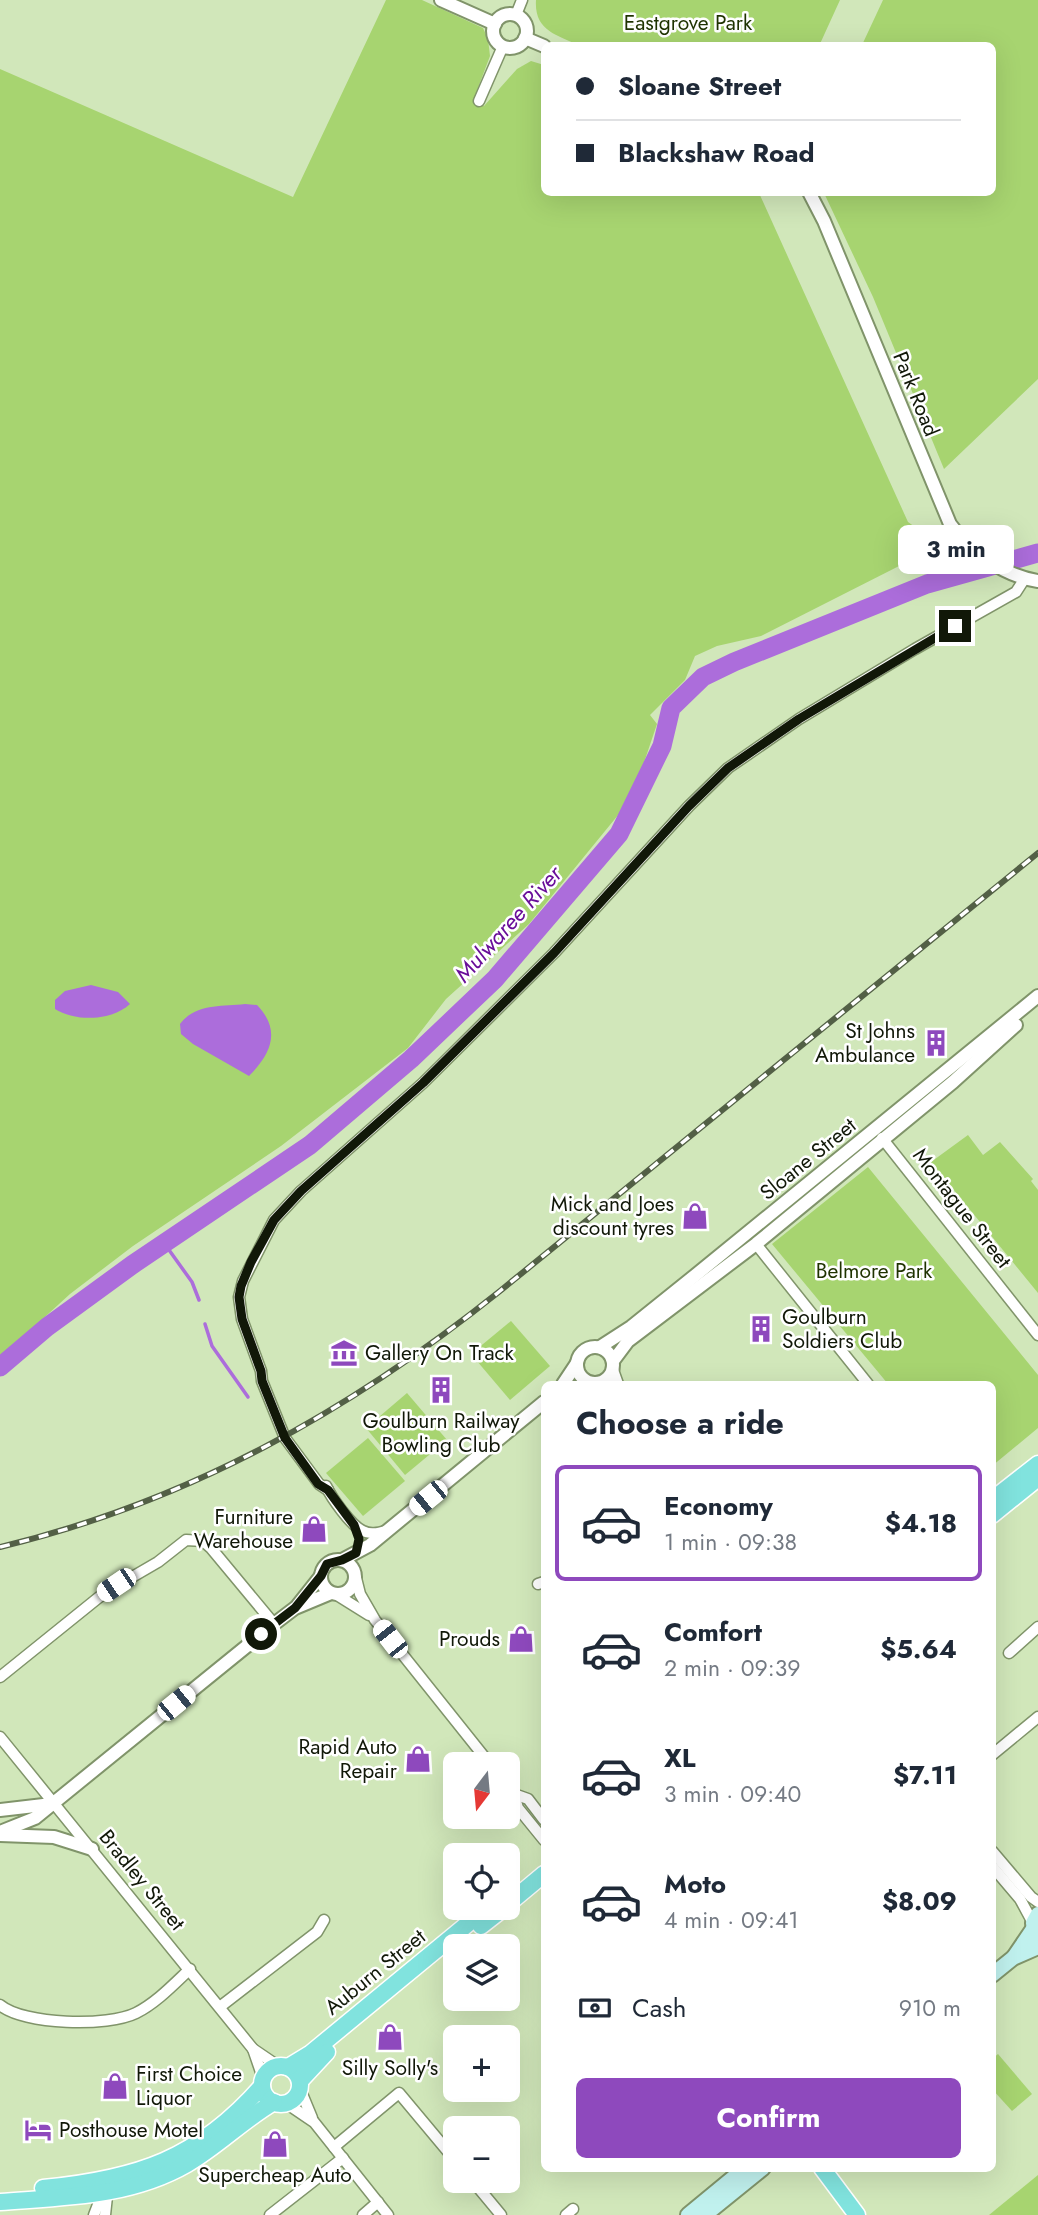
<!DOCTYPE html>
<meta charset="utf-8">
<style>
body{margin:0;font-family:Jost,sans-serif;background:#f2f2f3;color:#1f2937;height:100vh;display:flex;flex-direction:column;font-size:26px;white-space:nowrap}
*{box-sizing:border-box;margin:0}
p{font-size:23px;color:#747a83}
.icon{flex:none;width:38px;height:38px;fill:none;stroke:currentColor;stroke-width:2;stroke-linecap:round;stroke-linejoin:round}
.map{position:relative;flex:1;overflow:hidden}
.panel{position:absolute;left:541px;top:1381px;width:455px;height:791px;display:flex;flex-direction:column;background:#fff;border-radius:10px;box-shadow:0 7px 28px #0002}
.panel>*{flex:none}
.banner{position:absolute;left:541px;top:42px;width:455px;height:154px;border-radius:10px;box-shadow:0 7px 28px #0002;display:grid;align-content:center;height:154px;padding:0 35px;background:#fff}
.needle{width:46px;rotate:196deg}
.buttons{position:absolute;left:443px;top:1752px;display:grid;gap:14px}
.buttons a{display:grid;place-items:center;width:77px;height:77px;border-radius:10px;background:#fff;box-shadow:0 7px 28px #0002;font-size:35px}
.end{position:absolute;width:32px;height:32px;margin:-16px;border:9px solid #111808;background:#fff;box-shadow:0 0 0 4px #fff}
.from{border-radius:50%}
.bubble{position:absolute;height:49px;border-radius:10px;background:#fff;box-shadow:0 7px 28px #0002;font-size:23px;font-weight:700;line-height:49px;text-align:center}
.car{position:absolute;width:21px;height:42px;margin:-21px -10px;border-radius:9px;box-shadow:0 0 5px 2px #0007;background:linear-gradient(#fff 24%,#345 0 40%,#fff 0 76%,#345 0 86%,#fff 0)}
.banner b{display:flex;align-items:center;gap:24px;height:66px;font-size:26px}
.banner b+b{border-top:2px solid #e0e1e3}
.banner i{width:18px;height:18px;background:#1f2937}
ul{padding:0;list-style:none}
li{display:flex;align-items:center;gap:21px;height:116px;margin:0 14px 10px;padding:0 21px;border:4px solid transparent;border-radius:10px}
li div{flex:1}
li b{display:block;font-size:26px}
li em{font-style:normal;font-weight:700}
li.on{border-color:#8e49bd}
li>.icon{width:63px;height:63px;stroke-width:1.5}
h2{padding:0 35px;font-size:32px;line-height:84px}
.pay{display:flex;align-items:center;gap:18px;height:77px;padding:0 35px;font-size:26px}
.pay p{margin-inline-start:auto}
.button{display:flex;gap:14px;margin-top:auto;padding:14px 35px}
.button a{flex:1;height:80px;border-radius:10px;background:#8e49bd;color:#fff;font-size:28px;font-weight:700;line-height:80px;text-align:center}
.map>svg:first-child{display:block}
.green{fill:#a7d470}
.water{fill:#ac6ddb}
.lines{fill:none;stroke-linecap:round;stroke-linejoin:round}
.stream{stroke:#ac6ddb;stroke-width:3.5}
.river{stroke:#ac6ddb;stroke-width:19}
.minor-casing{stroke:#80946a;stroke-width:13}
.tertiary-casing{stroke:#80946a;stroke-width:16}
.secondary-casing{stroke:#80946a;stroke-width:18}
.primary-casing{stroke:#fff;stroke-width:19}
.minor{stroke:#fff;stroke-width:10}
.tertiary{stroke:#fff;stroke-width:12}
.secondary{stroke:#c0f1ee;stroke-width:14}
.primary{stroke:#81e3de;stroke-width:16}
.rail-casing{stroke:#536046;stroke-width:6}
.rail{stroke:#fff;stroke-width:3.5;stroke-dasharray:10;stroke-linecap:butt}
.route{stroke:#111808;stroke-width:9}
.labels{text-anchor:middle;stroke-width:5;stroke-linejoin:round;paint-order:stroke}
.park-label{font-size:21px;fill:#1f3300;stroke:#fff}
.street-label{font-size:21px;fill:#111808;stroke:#fff}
.poi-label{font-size:21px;fill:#111808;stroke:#fff;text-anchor:end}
.water-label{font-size:23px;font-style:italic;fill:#690e99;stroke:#fff}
</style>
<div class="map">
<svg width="1038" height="2215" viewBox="0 0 1038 2215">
<rect width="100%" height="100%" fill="#d1e7ba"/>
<g class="green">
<path d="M386,0H422L483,28L488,39L490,56L473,101L484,106L517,69L531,61L544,65V192L759,193L908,522L943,547L934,563H905L761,636L717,646L695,656L685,680L650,715L657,724L632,798L529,924L446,999L408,1048L281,1146L133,1246L70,1294L0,1358V69L293,197Z"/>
<path d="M536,0H840L819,46L579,45C556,35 534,30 536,0Z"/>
<path d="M883,0H1038V379L944,469L873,297L824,193L992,192V46L862,45Z"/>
<path d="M968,1135L983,1155L1000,1142L1033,1179L1031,1181L1038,1190V1293L931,1162Z"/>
<path d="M868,1167L1038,1375V1428L992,1466V1384H888L772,1244Z"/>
<path d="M511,1321L550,1366L510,1400L471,1354Z"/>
<path d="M407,1393L447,1440L405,1475L366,1428Z"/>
<path d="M368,1438L405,1481L363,1516L326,1473Z"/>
<path d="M998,2054L1032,2094L1012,2111L992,2089V2059Z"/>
<path d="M1038,2175V2215H989Z"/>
</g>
<g class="water">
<path d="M91,985L118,992L130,1004C112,1021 75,1022 55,1009V1000L65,991Z"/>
<path d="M245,1004L257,1005C281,1030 272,1053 249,1076L193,1044L181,1034L180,1024C196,1003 221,1007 245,1004Z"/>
</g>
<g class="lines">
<g class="stream">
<path d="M164,1243L192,1282L199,1300"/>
<path d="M205,1324L212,1346L248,1397"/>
</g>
<path class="river" d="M0,1367L47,1327L132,1265L310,1145L411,1059L495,979L619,834L662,746L671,708L703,677L734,662L927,584L1038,553"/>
<defs>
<g id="minor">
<path d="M516,15L522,0"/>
<path d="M479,101L503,46"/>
<path d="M882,1138L1038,1335"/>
<path d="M756,1244L868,1384"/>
<path d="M613,1370L618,1384"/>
<path d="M596,1383L598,1384"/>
<path d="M326,1486C331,1497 351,1526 363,1531C370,1535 378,1533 386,1531"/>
<path d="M328,1490L319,1484L285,1438L262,1381L261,1371L242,1319L239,1297L243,1281L274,1220L301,1191L423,1083L554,953L689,806L728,768L799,719L915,649L1016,592L1025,578"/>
<path d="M356,1578L360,1594L375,1620L490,1764"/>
<path d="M538,1584L544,1582"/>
<path d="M337,1595L369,1615"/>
<path d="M1009,1653L1038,1627"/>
<path d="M0,1677L103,1594L158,1562L186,1540L203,1541L211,1548L274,1624"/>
<path d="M0,1737L253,2049L278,2066"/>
<path d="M992,1755L1038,1717"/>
<path d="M508,1786L514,1794L518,1808L544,1840"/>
<path d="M514,1794L528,1799L544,1820"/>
<path d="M992,1851L1031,1897L1038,1902"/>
<path d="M992,1866L1020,1899L1033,1923"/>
<path d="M0,2005C24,2025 108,2027 136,2013C156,2003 173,1985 190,1969"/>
<path d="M221,2006L317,1932L324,1920"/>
<path d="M253,2049L263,2078"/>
<path d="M300,2089L312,2118"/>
<path d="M286,2103L314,2122L388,2215"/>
<path d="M334,2147L399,2093L455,2160"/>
<path d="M472,2180L501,2215"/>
<path d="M94,2215L104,2189"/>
<path d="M105,2215L108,2187"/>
<path d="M270,2215L343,2158"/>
<path d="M363,2215L378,2202"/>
<path d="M566,2215L573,2209"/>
</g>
<g id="tertiary">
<path d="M441,0L495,24"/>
<circle cx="510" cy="31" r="17"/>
<path d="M525,38L544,46"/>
<path d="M809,192L824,221L950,524C969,551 1004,576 1038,581"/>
<circle cx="595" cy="1365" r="18"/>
<path d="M600,1347L631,1327L692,1278L1038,996"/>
<path d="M613,1361L628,1341L756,1244L953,1082L1016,1025"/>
<path d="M563,1384L577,1363"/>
<circle cx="338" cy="1577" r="17"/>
<path d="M342,1560L370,1545L544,1402"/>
<path d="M298,1605L321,1576"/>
<path d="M0,1810L52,1804"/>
<path d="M0,1832L35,1818L274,1624L295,1608L331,1593"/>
<path d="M0,1835L54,1837L92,1849"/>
</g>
<g id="secondary">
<path d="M1035,1936L1033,1923L1038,1914"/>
<path d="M1014,1957L1033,1929"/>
<path d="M992,1975L1013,1958L1038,1947"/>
<path d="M688,2215L745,2168"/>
<path d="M705,2215L763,2168"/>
</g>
<g id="primary">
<path d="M992,1500L1038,1464"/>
<path d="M992,1515L1038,1478"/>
<path d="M508,1904L544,1874"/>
<path d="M481,1926L504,1908"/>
<circle cx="281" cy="2085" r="19"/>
<path d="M288,2067L311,2053L487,1908"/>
<path d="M300,2081L327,2052"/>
<path d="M822,2168L857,2215"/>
<path d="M43,2188C137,2179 198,2159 262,2086"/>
<path d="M0,2202C64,2197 130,2197 187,2164C218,2146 243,2120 274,2102"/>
</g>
</defs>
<use href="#minor" class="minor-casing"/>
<use href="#tertiary" class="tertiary-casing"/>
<use href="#secondary" class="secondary-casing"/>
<use href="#primary" class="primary-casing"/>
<use href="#minor" class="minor"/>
<use href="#tertiary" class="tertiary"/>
<use href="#secondary" class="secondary"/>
<use href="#primary" class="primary"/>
<defs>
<path id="rail" d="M0,1547C188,1502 350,1411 500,1291L1038,853"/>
</defs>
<use href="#rail" class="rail-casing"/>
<use href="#rail" class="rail"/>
</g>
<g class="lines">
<path class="route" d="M261,1634L295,1608L321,1576L327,1564L342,1560L356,1553L359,1539L354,1525L328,1490L318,1484L285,1438L262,1381L261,1371L242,1319L239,1297L241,1286L251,1262L274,1220L301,1191L423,1083L554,953L689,806L728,768L799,719L955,626"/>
</g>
<defs>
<symbol id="building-bare" viewBox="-9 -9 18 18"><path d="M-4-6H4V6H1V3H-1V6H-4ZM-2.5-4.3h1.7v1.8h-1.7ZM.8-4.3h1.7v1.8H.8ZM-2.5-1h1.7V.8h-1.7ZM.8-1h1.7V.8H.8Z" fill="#8e49bd" stroke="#fff" stroke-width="2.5" paint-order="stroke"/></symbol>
<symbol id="shop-bare" viewBox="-9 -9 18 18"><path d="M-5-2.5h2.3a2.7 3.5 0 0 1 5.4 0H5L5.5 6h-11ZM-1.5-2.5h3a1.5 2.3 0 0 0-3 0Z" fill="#8e49bd" stroke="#fff" stroke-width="2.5" paint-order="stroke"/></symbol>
<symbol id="museum-bare" viewBox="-9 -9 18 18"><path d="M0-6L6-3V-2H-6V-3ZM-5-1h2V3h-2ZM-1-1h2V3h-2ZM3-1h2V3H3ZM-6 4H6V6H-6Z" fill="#8e49bd" stroke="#fff" stroke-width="2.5" paint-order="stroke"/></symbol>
<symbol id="hotel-bare" viewBox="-9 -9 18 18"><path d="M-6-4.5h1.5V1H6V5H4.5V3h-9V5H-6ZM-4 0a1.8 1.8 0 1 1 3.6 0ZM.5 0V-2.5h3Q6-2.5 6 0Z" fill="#8e49bd" stroke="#fff" stroke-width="2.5" paint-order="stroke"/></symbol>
</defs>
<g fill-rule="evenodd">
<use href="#building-bare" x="917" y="1024" width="38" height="38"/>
<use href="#shop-bare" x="676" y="1197" width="38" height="38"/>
<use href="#building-bare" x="742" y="1310" width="38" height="38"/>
<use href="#museum-bare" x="325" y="1334" width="38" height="38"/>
<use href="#building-bare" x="422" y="1371" width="38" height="38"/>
<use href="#shop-bare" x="295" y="1510" width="38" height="38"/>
<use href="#shop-bare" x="502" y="1620" width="38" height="38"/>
<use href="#shop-bare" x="399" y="1740" width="38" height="38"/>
<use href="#shop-bare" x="371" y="2018" width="38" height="38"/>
<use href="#shop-bare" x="96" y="2067" width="38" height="38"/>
<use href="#hotel-bare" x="19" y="2111" width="38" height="38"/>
<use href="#shop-bare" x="256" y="2125" width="38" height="38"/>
</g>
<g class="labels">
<g class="park-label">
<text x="688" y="30">Eastgrove Park</text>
<text x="874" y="1278">Belmore Park</text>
</g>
<g class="street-label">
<text transform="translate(916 394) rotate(68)" y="7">Park Road</text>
<text transform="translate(808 1159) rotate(-39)" y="7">Sloane Street</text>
<text transform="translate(962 1208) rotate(52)" y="7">Montague Street</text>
<text transform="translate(142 1880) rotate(51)" y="7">Bradley Street</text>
<text transform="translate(375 1972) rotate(-39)" y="7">Auburn Street</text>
</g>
<g class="poi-label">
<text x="915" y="1038">St Johns<tspan x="915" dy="24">Ambulance</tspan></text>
<text x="674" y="1211">Mick and Joes<tspan x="674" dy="24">discount tyres</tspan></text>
<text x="782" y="1324" text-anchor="start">Goulburn<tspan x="782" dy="24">Soldiers Club</tspan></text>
<text x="365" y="1360" text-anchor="start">Gallery On Track</text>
<text x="441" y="1428" text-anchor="middle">Goulburn Railway<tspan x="441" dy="24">Bowling Club</tspan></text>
<text x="293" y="1524">Furniture<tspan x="293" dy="24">Warehouse</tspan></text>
<text x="500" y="1646">Prouds</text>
<text x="397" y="1754">Rapid Auto<tspan x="397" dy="24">Repair</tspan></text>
<text x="390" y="2075" text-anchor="middle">Silly Solly's</text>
<text x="136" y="2081" text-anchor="start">First Choice<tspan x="136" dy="24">Liquor</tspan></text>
<text x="59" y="2137" text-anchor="start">Posthouse Motel</text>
<text x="275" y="2182" text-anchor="middle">Supercheap Auto</text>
</g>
<g class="water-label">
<text transform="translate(508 924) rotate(-48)" y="8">Mulwaree River</text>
</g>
</g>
</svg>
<div class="buttons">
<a><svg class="needle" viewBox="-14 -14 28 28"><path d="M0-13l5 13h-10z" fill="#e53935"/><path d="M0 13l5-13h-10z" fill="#747a83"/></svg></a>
<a><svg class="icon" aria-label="locate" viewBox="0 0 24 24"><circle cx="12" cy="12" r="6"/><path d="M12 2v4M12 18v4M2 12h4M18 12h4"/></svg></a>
<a><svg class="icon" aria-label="layers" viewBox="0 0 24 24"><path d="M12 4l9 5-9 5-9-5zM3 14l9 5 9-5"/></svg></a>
<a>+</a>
<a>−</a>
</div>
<i class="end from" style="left:261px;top:1634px"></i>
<i class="end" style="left:955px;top:626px"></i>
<div class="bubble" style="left:898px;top:525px;width:116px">3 min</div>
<i class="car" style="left:428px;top:1498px;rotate:231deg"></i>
<i class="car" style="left:116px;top:1585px;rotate:236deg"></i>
<i class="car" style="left:390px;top:1639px;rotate:322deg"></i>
<i class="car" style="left:176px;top:1703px;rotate:51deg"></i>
<div class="banner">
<b><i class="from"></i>Sloane Street</b>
<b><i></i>Blackshaw Road</b>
</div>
<section class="panel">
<h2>Choose a ride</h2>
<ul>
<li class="on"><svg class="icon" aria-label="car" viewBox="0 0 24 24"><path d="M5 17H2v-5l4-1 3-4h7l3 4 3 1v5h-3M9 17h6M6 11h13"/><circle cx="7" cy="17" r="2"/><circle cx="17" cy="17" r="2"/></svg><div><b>Economy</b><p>1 min · 09:38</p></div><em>$4.18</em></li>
<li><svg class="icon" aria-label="car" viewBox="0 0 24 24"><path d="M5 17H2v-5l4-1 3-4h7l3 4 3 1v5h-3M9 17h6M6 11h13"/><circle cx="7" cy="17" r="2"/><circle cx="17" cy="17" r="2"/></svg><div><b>Comfort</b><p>2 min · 09:39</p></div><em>$5.64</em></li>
<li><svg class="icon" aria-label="car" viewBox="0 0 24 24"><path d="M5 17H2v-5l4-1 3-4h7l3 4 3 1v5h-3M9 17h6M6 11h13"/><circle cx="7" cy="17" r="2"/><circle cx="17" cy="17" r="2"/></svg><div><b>XL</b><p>3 min · 09:40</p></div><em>$7.11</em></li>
<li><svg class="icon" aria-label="car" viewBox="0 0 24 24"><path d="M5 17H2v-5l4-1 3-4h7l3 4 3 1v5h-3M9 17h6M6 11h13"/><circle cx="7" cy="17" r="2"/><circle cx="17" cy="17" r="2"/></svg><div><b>Moto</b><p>4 min · 09:41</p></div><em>$8.09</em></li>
</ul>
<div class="pay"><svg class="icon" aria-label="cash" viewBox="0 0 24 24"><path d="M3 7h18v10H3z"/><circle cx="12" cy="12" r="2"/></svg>Cash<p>910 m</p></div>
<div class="button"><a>Confirm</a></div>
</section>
</div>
